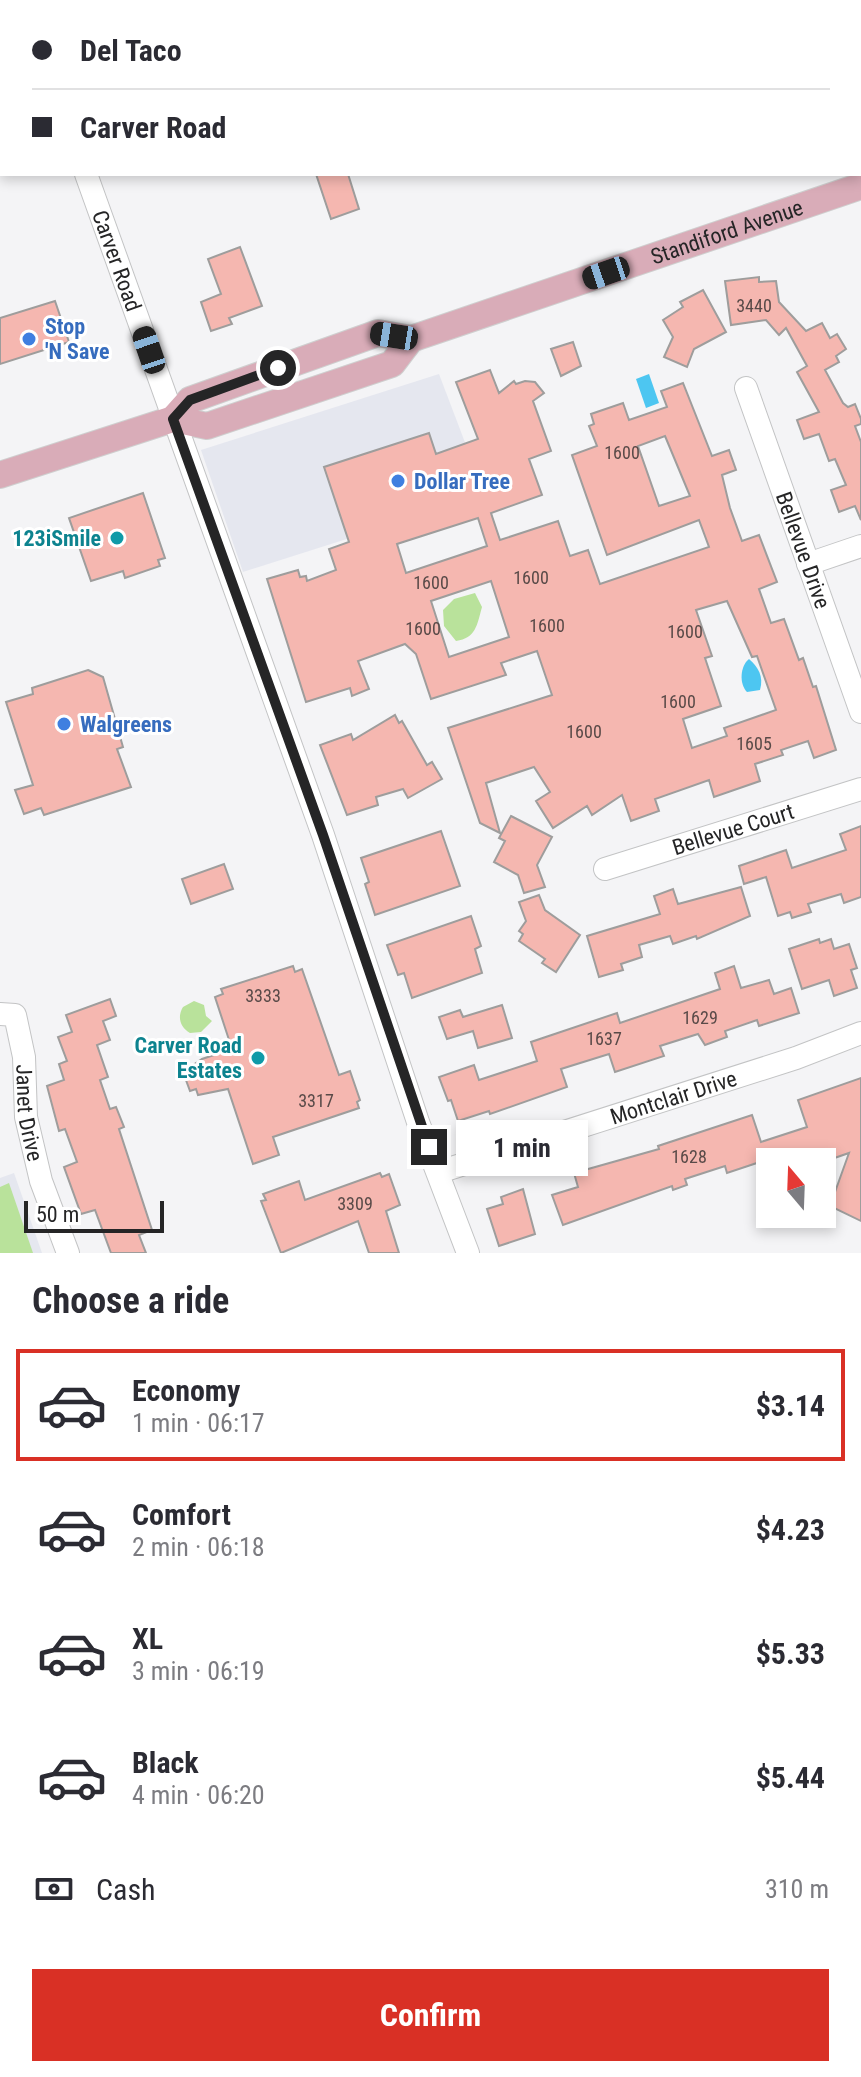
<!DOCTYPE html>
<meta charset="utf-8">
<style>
body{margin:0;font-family:"Roboto Condensed",sans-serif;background:#f2f2f3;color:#2b2b33;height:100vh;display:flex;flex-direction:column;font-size:30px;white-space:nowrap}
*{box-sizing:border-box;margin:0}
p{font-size:26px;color:#7c7c81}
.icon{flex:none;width:44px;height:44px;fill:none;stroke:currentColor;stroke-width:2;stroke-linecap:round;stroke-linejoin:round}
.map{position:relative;height:1253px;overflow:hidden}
.panel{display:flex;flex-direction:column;background:#fff;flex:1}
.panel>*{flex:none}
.hud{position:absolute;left:0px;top:0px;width:862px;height:176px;box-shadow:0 4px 12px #0003;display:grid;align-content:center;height:176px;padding:0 32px;background:#fff}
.needle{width:52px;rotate:341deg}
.controls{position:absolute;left:756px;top:1148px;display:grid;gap:16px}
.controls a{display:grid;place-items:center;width:80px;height:80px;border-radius:0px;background:#fff;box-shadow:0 4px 12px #0003;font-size:40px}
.scale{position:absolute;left:24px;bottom:20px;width:140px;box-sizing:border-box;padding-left:8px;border:4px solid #252526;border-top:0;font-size:22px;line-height:28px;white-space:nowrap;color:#252526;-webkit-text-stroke:6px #fff;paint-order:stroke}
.end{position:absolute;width:36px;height:36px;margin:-18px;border:10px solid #252526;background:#fff;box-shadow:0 0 0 4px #fff}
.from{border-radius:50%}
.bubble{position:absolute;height:56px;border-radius:0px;background:#fff;box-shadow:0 4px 12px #0003;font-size:26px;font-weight:700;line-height:56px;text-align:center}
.car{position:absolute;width:24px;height:48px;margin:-24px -12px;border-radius:10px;box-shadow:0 0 6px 2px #0007;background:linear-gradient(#222 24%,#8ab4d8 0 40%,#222 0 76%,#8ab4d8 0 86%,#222 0)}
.hud b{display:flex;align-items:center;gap:28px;height:76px;font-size:30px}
.hud b+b{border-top:2px solid #e1e1e2}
.hud i{width:20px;height:20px;background:#2b2b33}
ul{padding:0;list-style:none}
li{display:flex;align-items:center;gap:24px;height:112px;margin:0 16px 12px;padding:0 16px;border:4px solid transparent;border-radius:0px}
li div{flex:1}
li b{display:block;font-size:30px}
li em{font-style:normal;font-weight:700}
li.selected{border-color:#d93025}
li>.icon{width:72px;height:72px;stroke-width:1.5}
h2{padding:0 32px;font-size:36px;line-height:96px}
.pay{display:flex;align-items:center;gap:20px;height:88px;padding:0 32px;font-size:30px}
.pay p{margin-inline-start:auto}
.action{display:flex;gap:16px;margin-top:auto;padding:16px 32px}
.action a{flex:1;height:92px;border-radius:0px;background:#d93025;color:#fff;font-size:32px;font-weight:700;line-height:92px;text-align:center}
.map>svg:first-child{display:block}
.built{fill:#e5e7ef}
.green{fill:#b9e29b}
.water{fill:#4dc6f1}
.building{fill:#f5b7b0;stroke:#9e9d9c;stroke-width:2;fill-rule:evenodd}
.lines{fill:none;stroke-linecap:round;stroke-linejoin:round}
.minor-casing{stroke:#c3c4c5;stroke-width:24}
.major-casing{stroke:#cfcfcf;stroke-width:28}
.minor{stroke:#fff;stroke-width:22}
.major{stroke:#d9acb8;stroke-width:26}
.route{stroke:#252526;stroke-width:10}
.shop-dot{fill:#3f7fe0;stroke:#fff;stroke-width:3}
.culture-dot{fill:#0f9aa8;stroke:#fff;stroke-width:3}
.labels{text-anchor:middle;stroke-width:6;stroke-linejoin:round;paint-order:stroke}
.number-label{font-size:18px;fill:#594a48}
.street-label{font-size:22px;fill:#252526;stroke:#fff}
.shop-label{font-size:22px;font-weight:bold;fill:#366cbe;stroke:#fff;text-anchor:start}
.culture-label{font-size:22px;font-weight:bold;fill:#0d838f;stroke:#fff;text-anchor:end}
</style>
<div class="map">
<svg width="861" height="1253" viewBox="0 0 861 1253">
<rect width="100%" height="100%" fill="#f4f4f6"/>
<g class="built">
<path d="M439,374L485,495L243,572L201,450Z"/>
<path d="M14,1173L42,1253H0V1178Z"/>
</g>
<g class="green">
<path d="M475,593L482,607C477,625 476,638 456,641L444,626L443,610L454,599Z"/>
<path d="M194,1001L204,1005L206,1016L212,1021L201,1032L190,1033C180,1027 177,1017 183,1007Z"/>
<path d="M9,1183L33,1253H0V1187Z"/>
</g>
<g class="water">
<path d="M649,374L659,403L646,408L636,379Z"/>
<path d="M749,659C758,667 764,676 760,690L747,692C739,684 740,666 749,659Z"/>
</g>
<g class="building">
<path d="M316,174H348L359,209L331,219Z"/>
<path d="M240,247L262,306L229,318L232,324L211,331L201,302L221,294L208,259Z"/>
<path d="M759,277V282L776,281L779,302L806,331L822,323L830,338L837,334L846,349L836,356L839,362L825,370L843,403L848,407L855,404L861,419V424L855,426L861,442V520L855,506L839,512L831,490L846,485L835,459L829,461L819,434L804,439L797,420L819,412L797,372L807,366L786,328L779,335L766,320L731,325L725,281Z"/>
<path d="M703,290L726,332L694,349L687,367L664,357L673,337L663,320L683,307L680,302Z"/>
<path d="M55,301L69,342L0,364V318Z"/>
<path d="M573,342L581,366L561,376L551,349Z"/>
<path d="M490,370L499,393L514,381L516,384L525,381L535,382L544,393L533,401L551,451L529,459L542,495L491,513L500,540L558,521L570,556L588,550L600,584L709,547L699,520L607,555L572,455L597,446L589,426L594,424L591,414L623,403L629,420L667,407L661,391L683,383L712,456L729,450L736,470L722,475L730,508L742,541L759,535L777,582L759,589L771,623L784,619L799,660L803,658L813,687L816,686L836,750L814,758L808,741L781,750L783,755L755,764L760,781L714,797L709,780L655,799L659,811L631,821L622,795L592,815L587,806L553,828L536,801L550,792L534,767L486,783L500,833L480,823L448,728L552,695L537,651L501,663L506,675L431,699L416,654L405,644L358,661L369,689L352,696L350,688L306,702L267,579L298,570L300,577L306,576L307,581L336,570L329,549L349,542L324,467L429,433L436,454L478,439L456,382ZM665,436L690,496L659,506L638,446ZM478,518L487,546L406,573L397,544ZM491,581L509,637L449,657L431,601ZM727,601L752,657L757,656L776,710L724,728L727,736L692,748L683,719L721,706L705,658L712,656L696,610Z"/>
<path d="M143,493L165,558L158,560L160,566L125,578L123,571L91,581L69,518Z"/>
<path d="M88,670L103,677L123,747L117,749L131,787L44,815L41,808L24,814L15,790L33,785L6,702L33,694L32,688Z"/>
<path d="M395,715L399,723L402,721L427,765L432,762L442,779L408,798L403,789L376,797L378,805L347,815L320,745L351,734L353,740Z"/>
<path d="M511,816L552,837L537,865L545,887L524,893L518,875L494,862L505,841L499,838Z"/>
<path d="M861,826V897L844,903L841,894L808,904L811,912L792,918L790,912L778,916L766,877L744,884L739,866L786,850L792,868L846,850L840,834Z"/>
<path d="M441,831L460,886L375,915L365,884L369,882L361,858Z"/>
<path d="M224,864L233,889L191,904L182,879Z"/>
<path d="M741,887L750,916L697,939L696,936L673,944L670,936L639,945L642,957L621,964L623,970L599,977L587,936L660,914L654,896L673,889L678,904Z"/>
<path d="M539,895L545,910L580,935L556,972L542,963L545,959L519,941L523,934L519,931L526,921L519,902Z"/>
<path d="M471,916L481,946L475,949L482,973L412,998L404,973L398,975L387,945Z"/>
<path d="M819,939L820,943L831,939L834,949L849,944L857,968L851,970L857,988L834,996L829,980L802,989L789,949Z"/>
<path d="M293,966L295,972L302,969L339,1075L350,1071L360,1100L357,1102L359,1108L273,1137L279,1155L253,1164L228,1089L198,1095L196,1089L190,1091L183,1072L202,1059L232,1049L215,997L223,994L221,989Z"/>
<path d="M734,966L741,988L769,980L774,994L791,988L799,1013L759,1026L757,1020L725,1031L727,1037L705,1045L698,1034L660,1046L664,1056L615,1072L609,1054L561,1069L567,1087L490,1114L489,1111L458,1121L451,1100L448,1101L439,1077L474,1065L479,1080L537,1061L531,1042L617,1013L620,1023L720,989L715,973Z"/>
<path d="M110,999L116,1016L103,1021L110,1040L97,1045L108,1077L100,1080L110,1109L116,1107L124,1127L119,1129L152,1230L139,1235L146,1253H111L95,1210L81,1214L64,1167L77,1162L65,1129L59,1131L47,1086L64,1080L59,1064L67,1061L58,1037L72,1032L66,1015Z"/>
<path d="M502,1005L512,1038L478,1048L473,1031L447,1039L439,1017L460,1010L463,1017Z"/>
<path d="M861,1078V1221L830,1206L849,1153L823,1162H786L784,1154L727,1173L725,1166L685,1179L687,1185L673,1190L672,1186L563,1225L552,1195L578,1187L574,1173L659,1149L658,1146L752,1115L761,1142L807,1127L798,1100Z"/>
<path d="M380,1173L382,1177L389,1174L400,1205L386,1211L399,1253H369L358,1221L281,1253L261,1201L266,1200L263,1194L299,1181L305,1200Z"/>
<path d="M523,1189L535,1234L499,1246L487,1209L503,1204L501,1197Z"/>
</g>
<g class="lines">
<defs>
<g id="minor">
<path d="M24,0L25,2"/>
<path d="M725,0L726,2"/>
<path d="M860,23H861"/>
<path id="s1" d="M86,174L323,835L418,1122L468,1253"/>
<path id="s2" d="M746,388L861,712"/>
<path d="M808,564L861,546"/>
<path id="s3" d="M605,869L861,789"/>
<path id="s4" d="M0,1014L15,1015L24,1057L26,1117L41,1181L68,1253"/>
<path id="s5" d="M439,1172L796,1058L861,1033"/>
</g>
<g id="major">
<path id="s6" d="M173,419L190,400L378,333L411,339L861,186"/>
<path d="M0,475L173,419L207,426L392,364L411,339"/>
</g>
</defs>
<use href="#minor" class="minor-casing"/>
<use href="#major" class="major-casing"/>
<use href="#minor" class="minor"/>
<use href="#major" class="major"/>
</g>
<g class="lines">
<path class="route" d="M278,368L190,400L173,419L323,835L429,1147"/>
</g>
<g class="shop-dot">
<circle cx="29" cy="339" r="8"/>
<circle cx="398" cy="481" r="8"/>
<circle cx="64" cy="724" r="8"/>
</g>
<g class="culture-dot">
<circle cx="117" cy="538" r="8"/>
<circle cx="258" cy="1058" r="8"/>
</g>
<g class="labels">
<g class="number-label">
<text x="754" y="312">3440</text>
<text x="622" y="459">1600</text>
<text x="531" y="584">1600</text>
<text x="431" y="589">1600</text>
<text x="547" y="632">1600</text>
<text x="423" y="635">1600</text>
<text x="685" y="638">1600</text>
<text x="678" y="708">1600</text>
<text x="584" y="738">1600</text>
<text x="754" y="750">1605</text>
<text x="263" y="1002">3333</text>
<text x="700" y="1024">1629</text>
<text x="604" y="1045">1637</text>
<text x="316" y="1107">3317</text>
<text x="689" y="1163">1628</text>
<text x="355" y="1210">3309</text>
</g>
<g class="street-label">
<text dy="8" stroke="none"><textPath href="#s6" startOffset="592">Standiford Avenue</textPath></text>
<text dy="8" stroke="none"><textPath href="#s1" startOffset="92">Carver Road</textPath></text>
<text dy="8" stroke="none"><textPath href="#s2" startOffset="172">Bellevue Drive</textPath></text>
<text dy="8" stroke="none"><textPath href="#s3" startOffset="134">Bellevue Court</textPath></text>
<text dy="8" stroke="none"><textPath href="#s5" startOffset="246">Montclair Drive</textPath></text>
<text dy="8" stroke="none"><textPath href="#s4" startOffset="114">Janet Drive</textPath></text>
</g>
<g class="shop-label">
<text x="45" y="334">Stop<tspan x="45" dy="25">'N Save</tspan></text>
<text x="414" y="489">Dollar Tree</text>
<text x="80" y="732">Walgreens</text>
</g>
<g class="culture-label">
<text x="101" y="546">123iSmile</text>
<text x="242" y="1053">Carver Road<tspan x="242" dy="25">Estates</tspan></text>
</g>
</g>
</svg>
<div class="controls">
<a><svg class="needle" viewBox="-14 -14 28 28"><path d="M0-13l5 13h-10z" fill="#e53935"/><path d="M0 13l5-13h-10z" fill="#7c7c81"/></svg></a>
</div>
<div class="scale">50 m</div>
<i class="end from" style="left:278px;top:368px"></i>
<i class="end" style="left:429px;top:1147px"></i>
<div class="bubble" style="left:456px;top:1120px;width:132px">1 min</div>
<i class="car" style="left:606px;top:273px;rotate:251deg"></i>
<i class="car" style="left:394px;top:336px;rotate:279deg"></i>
<i class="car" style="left:149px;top:350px;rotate:341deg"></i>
<div class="hud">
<b><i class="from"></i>Del Taco</b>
<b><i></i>Carver Road</b>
</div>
</div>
<section class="panel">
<h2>Choose a ride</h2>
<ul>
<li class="selected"><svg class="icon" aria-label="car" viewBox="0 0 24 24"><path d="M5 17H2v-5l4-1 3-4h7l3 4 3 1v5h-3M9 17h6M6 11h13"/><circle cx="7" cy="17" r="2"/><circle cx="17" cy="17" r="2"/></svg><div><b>Economy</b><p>1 min · 06:17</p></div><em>$3.14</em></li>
<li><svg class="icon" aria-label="car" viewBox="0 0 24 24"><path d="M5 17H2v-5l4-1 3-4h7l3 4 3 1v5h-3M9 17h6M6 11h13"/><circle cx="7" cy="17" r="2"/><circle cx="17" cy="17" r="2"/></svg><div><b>Comfort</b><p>2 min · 06:18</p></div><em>$4.23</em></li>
<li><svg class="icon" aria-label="car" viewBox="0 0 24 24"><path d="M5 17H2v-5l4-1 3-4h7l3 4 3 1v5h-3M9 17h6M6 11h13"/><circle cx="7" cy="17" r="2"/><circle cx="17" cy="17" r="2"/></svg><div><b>XL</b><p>3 min · 06:19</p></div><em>$5.33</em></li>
<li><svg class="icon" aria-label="car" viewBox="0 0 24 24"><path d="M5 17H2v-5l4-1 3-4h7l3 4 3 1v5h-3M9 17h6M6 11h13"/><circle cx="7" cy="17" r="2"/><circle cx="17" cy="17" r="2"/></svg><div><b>Black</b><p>4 min · 06:20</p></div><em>$5.44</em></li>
</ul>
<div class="pay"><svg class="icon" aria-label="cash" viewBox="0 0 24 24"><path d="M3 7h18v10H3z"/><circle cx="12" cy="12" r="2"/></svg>Cash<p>310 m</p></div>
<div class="action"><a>Confirm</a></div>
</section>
